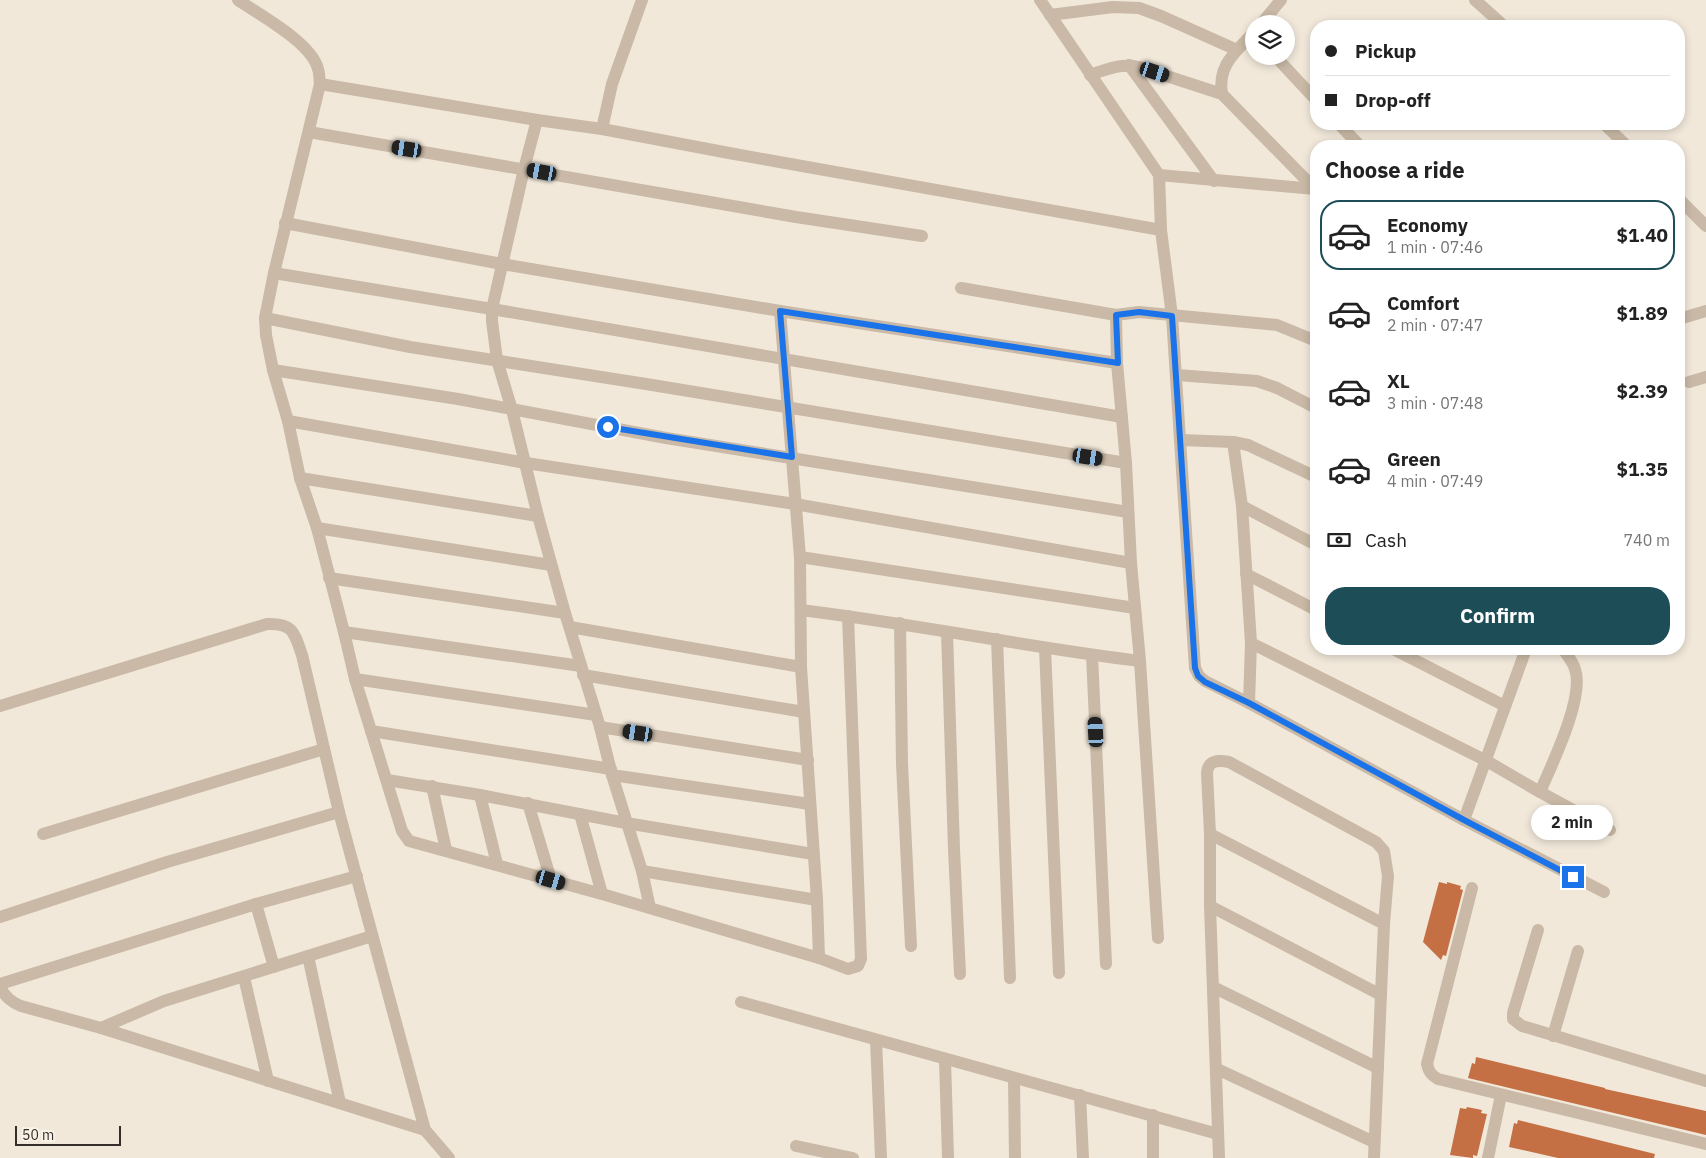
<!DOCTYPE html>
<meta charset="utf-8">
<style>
body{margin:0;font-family:"IBM Plex Sans",sans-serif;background:#f2f2f2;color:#222;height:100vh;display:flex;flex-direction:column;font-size:19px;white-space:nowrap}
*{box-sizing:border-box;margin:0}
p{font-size:16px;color:#767676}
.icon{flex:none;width:28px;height:28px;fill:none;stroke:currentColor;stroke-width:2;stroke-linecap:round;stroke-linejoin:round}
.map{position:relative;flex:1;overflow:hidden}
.sheet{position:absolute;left:1310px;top:140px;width:375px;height:515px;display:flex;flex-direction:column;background:#fff;border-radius:20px;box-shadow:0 2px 8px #0003}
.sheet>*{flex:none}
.top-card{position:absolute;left:1310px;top:20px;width:375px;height:110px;border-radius:20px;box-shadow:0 2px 8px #0003;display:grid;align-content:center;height:110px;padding:0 15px;background:#fff}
.buttons{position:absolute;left:1245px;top:15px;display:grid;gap:10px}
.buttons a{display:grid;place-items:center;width:50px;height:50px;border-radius:50%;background:#fff;box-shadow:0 2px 8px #0003;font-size:25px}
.scale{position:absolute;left:15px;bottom:12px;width:106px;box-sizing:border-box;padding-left:5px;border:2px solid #352d27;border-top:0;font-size:14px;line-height:18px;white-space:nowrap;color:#352d27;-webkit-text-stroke:4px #f9f2e6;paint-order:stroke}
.end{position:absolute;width:22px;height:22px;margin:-11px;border:6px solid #1a73e8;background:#fff;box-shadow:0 0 0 2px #fff}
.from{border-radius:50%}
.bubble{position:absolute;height:35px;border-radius:18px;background:#fff;box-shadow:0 2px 8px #0003;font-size:16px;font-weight:700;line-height:35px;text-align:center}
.car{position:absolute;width:15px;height:30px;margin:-15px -8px;border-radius:6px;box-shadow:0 0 4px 1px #0007;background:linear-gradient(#222 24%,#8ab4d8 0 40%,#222 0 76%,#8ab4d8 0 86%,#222 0)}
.top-card b{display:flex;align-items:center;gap:18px;height:48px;font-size:19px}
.top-card b+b{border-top:1px solid #e0e0e0}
.top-card i{width:12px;height:12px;background:#222}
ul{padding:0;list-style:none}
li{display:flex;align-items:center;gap:15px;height:70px;margin:0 10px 8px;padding:0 5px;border:2px solid transparent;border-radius:20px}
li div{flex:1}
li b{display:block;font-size:19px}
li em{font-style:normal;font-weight:700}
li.on{border-color:#1d4d56}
li>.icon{width:45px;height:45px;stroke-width:1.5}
h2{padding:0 15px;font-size:22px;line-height:60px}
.pay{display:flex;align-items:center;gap:12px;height:55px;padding:0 15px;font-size:19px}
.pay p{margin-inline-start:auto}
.action{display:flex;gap:10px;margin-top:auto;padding:10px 15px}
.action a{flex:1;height:58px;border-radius:20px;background:#1d4d56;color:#fff;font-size:20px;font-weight:700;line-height:58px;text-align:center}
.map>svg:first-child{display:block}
.building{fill:#c46f44}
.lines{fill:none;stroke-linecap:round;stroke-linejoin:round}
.street{stroke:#c9b9a6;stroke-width:12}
.route{stroke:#1a73e8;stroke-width:6}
</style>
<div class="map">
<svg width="1706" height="1158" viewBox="0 0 1706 1158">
<rect width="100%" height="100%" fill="#f1e8da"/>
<g class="building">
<path d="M1439,882L1447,884V882L1461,886L1460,889L1463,890L1446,956L1443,955L1441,960L1423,942Z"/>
<path d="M1476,1057L1605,1088V1089L1706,1111V1135L1468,1078L1472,1063L1475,1064Z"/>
<path d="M1467,1107L1482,1110L1481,1113L1487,1114L1477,1156L1473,1155V1158L1450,1155L1460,1108L1466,1109Z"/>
<path d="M1518,1120L1655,1154L1654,1158H1558L1509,1147L1514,1123L1517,1124Z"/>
</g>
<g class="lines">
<g class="street">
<path d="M238,0C260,15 312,43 318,69C320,74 319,79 320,84L274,273L265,318L266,335L273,370L288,421L300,478L317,528L344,632L355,679L402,831L409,841L602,894L819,958L848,969L858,966L861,959L848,616"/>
<path d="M1040,0L1159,175L1161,230L1172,316L1180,440L1233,442L1248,445L1316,477"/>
<path d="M1475,0L1504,26"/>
<path d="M1050,15L1113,7L1139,8L1161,16L1237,50"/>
<path d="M1261,24L1281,0"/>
<path d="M1275,56L1316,100"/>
<path d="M1129,65L1214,181"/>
<path d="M1090,75C1107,69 1121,63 1139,67L1222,94L1316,190"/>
<path d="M320,84L537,120L602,129L729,153L1161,230"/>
<path d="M1222,94C1217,65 1236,52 1254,32"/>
<path d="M537,120L524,169L492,309V321L497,360L512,410L538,516L565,613L600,727L612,775L642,871L650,908"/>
<path d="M1339,124L1360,146"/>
<path d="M1604,124L1627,146"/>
<path d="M602,129L612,84L642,0"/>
<path d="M309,132L796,217L922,236"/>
<path d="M1159,175L1315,189"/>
<path d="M1679,199L1706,226"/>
<path d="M285,223L502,264L780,311L1117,363"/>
<path d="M274,273L492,309L1122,417"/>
<path d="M961,288L1116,315"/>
<path d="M780,311L800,557L801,667L817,900L819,958"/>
<path d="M265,318L410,347L646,384L1126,463"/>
<path d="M1679,319L1706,311"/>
<path d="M273,370L458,399L666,438L1128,512"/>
<path d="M1177,375L1257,381L1277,388L1316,408"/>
<path d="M1689,382L1706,377"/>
<path d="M288,421L526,463L795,504L1131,563"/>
<path d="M1180,440L1195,668L1199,676L1205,681L1249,703L1464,820L1604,892"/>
<path d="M1233,442L1242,506L1251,643L1249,703"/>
<path d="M300,478L538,516"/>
<path d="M1242,506L1316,545"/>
<path d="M317,528L551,565"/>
<path d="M800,557L1135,608"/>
<path d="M1246,574L1316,610"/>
<path d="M329,578L565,613"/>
<path d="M801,610C915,624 1027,647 1140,661"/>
<path d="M900,623L902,764L911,946"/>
<path d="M570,627L801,667"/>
<path d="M344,632L581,666"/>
<path d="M947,632L954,849L960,974"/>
<path d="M997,639L1010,978"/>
<path d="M1251,643L1485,760L1540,792"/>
<path d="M1045,648L1059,973"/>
<path d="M1393,649L1505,706"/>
<path d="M1563,649C1567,655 1573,662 1575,669C1585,697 1552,764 1540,792L1610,830"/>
<path d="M1092,655L1106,964"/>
<path d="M583,675L804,712"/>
<path d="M355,679L596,715"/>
<path d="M0,706L267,624C293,623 294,632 302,655L339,812L425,1130L449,1158"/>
<path d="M600,727L808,760"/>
<path d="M371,731L611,769"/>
<path d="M612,775L810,804"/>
<path d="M387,780L480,795L626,823L813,854"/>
<path d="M432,786L446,850"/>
<path d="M480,795L497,864"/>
<path d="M528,803L551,880"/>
<path d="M580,814L602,894"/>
<path d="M1464,820L1526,649"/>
<path d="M43,834L324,749"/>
<path d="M1210,834L1384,924"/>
<path d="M642,871L817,900"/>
<path d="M1472,888L1427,1064C1429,1072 1431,1075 1438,1079L1706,1144"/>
<path d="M256,904L274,967"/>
<path d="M1210,906L1381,995"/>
<path d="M0,917L167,862L339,812"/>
<path d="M1538,930L1513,1013V1019L1522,1026L1706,1081"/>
<path d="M1158,938L1140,661L1131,563L1126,463L1117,363L1116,315L1139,312L1277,325L1316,341"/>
<path d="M308,956L340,1103"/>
<path d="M244,977L268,1081"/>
<path d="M0,984L256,904L357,876"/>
<path d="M1213,987L1378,1068"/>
<path d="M0,988C6,997 11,1002 21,1006L101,1028L425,1130"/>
<path d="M741,1002L1218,1134"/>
<path d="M101,1028L164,1001L372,936"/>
<path d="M1553,1036L1578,951"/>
<path d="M876,1040L881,1158"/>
<path d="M945,1060L948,1158"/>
<path d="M1217,1069L1374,1142"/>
<path d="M1014,1078L1015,1158"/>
<path d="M1080,1095L1083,1158"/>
<path d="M1153,1115V1158"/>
<path d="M796,1146L853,1158"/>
<path d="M1219,1158L1210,906V834L1207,773C1208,760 1218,760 1229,762L1376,842L1384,851L1388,876L1384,924L1374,1158"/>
<path d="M1488,1158L1501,1095"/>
</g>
</g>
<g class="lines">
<path class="route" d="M608,427L792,457L780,311L1118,363L1116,315L1139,312L1172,316L1195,668L1198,676L1205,682L1249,703L1464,820L1573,877"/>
</g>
</svg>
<div class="buttons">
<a><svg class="icon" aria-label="layers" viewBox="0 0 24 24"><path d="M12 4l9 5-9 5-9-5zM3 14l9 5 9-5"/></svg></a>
</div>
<div class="scale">50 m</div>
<i class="end from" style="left:608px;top:427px"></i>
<i class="end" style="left:1573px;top:877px"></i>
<div class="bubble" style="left:1531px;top:805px;width:82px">2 min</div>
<i class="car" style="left:1155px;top:72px;rotate:108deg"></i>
<i class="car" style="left:407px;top:149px;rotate:279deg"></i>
<i class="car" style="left:542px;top:172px;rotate:280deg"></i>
<i class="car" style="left:1088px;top:457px;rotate:99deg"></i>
<i class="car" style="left:1096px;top:732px;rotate:357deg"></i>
<i class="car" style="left:638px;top:733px;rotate:279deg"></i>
<i class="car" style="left:551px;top:880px;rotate:106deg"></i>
<div class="top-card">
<b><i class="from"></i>Pickup</b>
<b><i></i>Drop-off</b>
</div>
<section class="sheet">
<h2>Choose a ride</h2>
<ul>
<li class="on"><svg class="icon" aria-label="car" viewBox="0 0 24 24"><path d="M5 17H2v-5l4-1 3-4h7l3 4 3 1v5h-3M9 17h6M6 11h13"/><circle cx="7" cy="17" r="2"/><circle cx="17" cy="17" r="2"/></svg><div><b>Economy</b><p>1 min · 07:46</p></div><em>$1.40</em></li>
<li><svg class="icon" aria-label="car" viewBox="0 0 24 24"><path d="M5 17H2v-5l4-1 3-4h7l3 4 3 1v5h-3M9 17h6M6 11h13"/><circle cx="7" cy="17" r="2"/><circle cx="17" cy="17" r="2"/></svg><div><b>Comfort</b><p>2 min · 07:47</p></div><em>$1.89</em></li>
<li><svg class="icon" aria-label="car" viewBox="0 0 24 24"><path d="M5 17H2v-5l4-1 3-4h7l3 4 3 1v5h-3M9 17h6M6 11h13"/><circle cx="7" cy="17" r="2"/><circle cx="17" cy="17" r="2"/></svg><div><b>XL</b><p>3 min · 07:48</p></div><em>$2.39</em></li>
<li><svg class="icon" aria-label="car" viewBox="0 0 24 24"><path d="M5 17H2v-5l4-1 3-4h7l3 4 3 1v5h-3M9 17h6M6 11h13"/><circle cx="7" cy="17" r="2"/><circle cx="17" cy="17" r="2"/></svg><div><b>Green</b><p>4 min · 07:49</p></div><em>$1.35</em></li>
</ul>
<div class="pay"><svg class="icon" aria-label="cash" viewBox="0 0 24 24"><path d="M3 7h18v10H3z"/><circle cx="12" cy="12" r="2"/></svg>Cash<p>740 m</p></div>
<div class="action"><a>Confirm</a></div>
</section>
</div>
